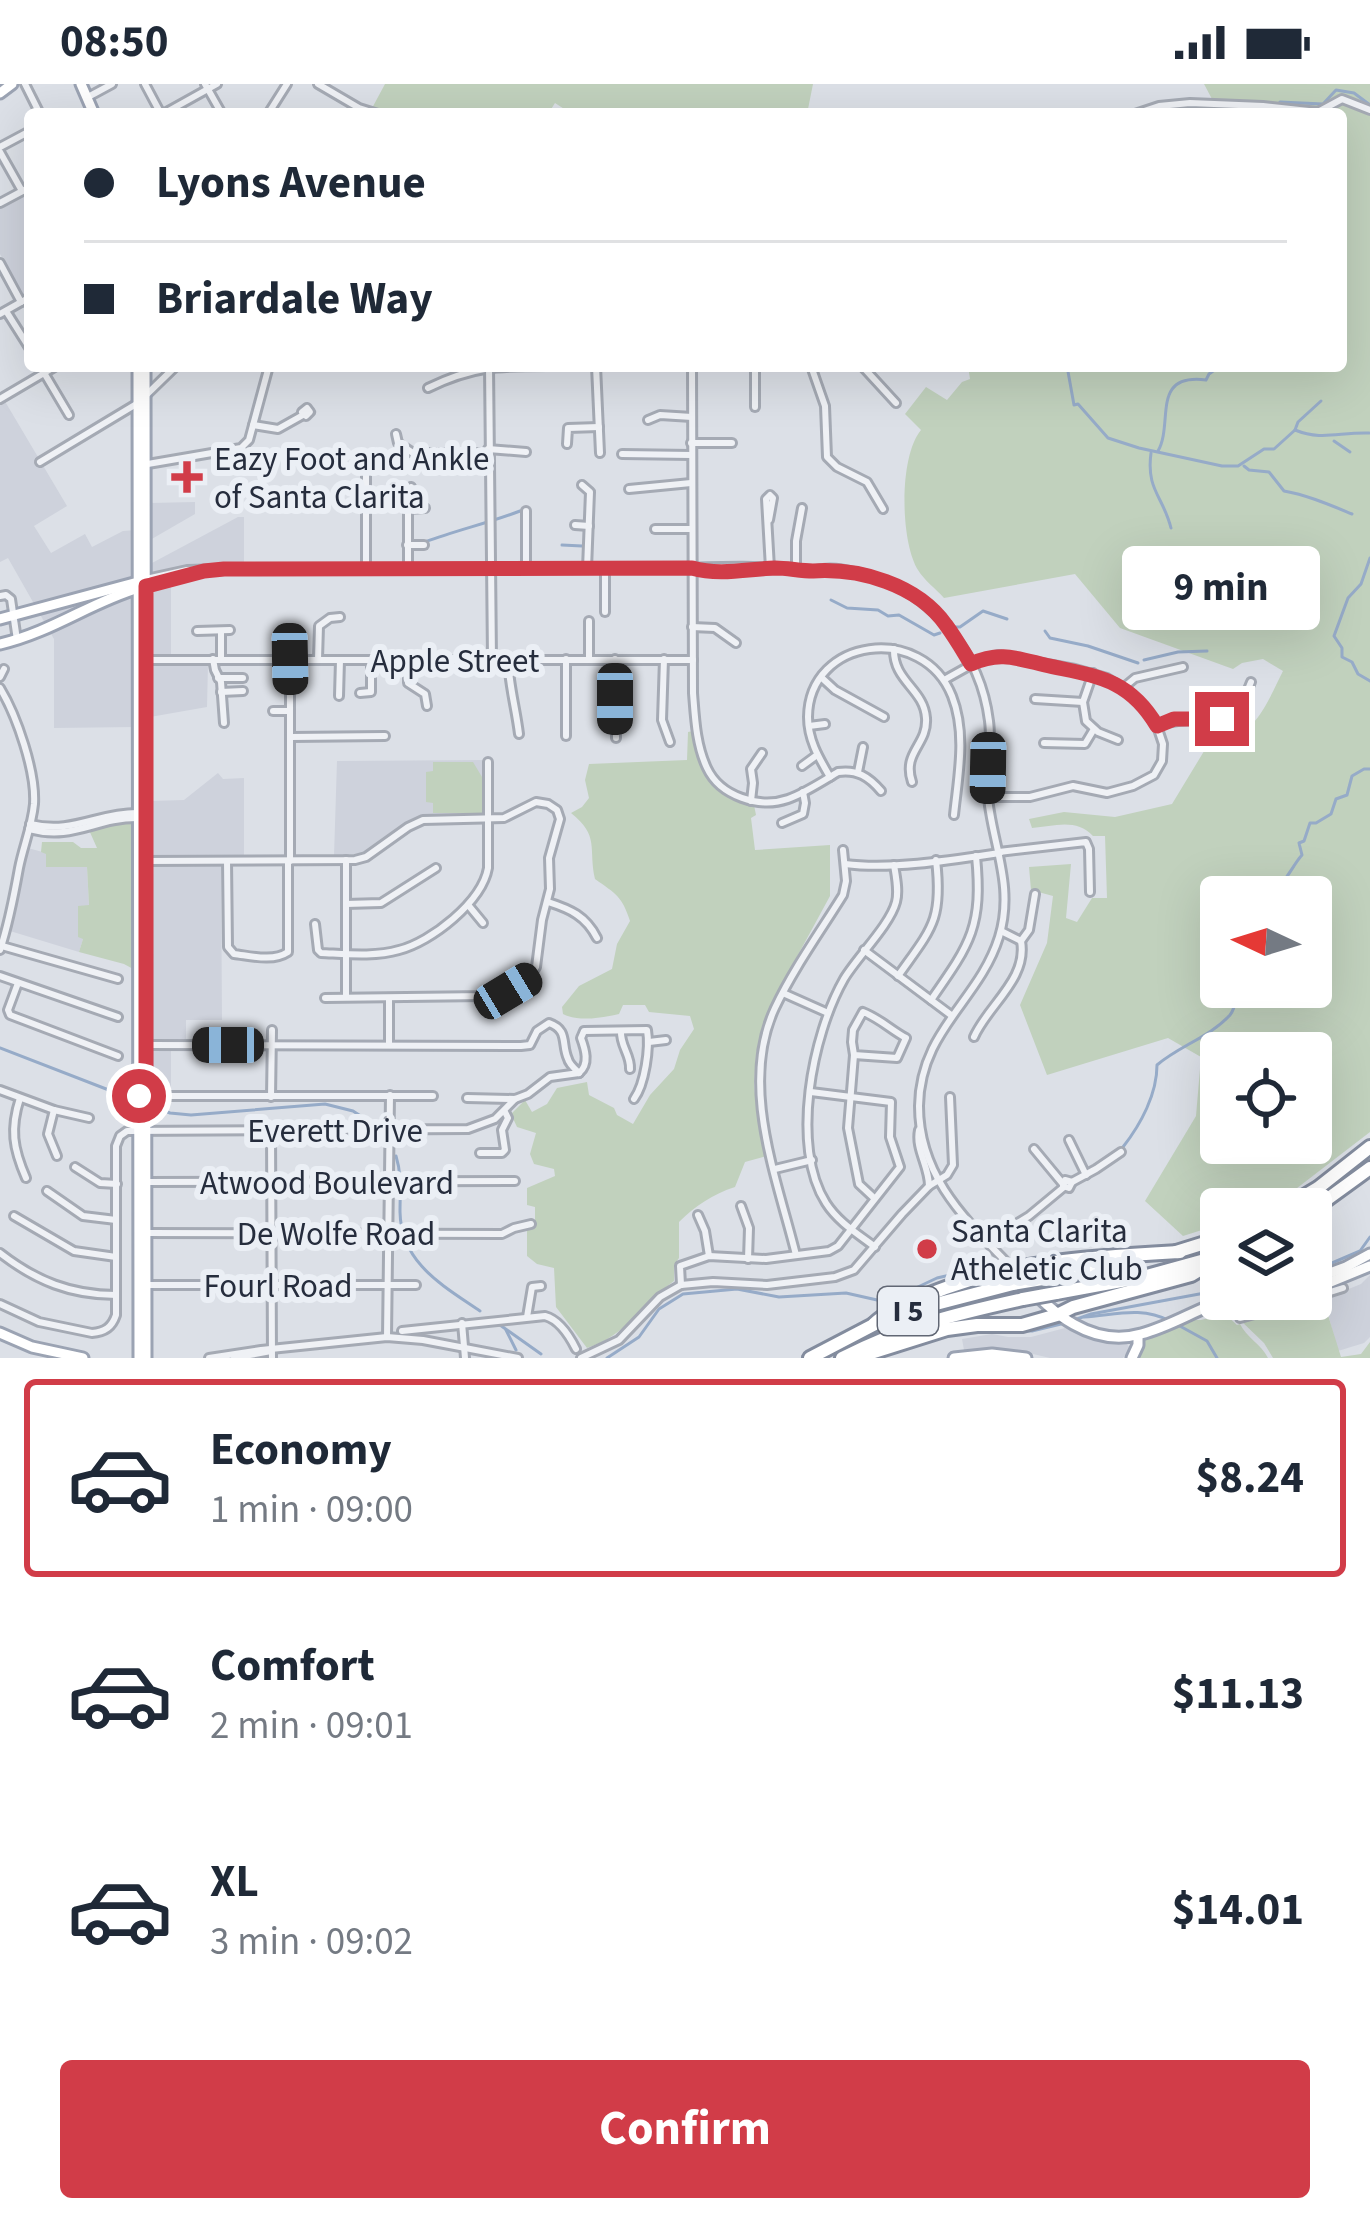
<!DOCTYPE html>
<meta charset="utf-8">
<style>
body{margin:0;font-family:"Source Sans 3",sans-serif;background:#f2f2f3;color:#1f2937;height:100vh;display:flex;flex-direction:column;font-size:45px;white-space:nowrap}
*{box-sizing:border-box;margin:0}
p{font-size:39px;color:#747a83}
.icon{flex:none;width:66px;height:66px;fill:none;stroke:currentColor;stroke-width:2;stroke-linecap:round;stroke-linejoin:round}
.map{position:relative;height:1274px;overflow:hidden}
.drawer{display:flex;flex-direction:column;background:#fff;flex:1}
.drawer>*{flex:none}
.hud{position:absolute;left:24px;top:24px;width:1323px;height:264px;border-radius:12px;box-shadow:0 12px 48px #0002;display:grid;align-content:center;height:264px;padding:0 60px;background:#fff}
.needle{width:78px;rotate:274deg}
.tools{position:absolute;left:1200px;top:792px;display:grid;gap:24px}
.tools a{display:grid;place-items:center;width:132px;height:132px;border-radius:12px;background:#fff;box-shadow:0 12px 48px #0002;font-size:60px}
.end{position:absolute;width:54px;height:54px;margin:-27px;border:15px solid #d13c48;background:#fff;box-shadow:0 0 0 6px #fff}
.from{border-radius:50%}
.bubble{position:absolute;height:84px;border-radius:12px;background:#fff;box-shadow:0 12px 48px #0002;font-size:39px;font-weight:700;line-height:84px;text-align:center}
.car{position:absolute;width:36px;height:72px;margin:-36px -18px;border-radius:15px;box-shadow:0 0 9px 3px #0007;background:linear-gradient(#222 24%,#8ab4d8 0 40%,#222 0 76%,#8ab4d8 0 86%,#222 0)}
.hud b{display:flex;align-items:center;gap:42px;height:114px;font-size:45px}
.hud b+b{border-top:3px solid #e0e1e3}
.hud i{width:30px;height:30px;background:#1f2937}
ul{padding:21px 0 0;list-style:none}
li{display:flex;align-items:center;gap:36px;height:198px;margin:0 24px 18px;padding:0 36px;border:6px solid transparent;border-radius:12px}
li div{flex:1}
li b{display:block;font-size:45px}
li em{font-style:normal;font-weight:700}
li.selected{border-color:#d13c48}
li>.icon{width:108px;height:108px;stroke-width:1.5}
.action{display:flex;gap:24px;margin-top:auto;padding:24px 60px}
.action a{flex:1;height:138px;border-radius:12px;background:#d13c48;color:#fff;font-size:48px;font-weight:700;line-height:138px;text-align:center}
.status{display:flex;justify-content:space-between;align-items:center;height:84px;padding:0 60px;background:#fff;direction:ltr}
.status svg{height:33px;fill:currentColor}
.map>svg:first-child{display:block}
.built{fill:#ced2dc}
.green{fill:#c1d1bd;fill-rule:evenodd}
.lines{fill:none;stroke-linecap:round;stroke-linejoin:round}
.stream{stroke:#96abc8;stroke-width:3}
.minor-casing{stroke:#a5aab4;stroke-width:12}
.major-casing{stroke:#9ba3b3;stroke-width:15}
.highway-casing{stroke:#838c9e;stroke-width:18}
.minor{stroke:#eff1f5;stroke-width:6}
.major{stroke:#fff;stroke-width:9}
.highway{stroke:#fff;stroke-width:12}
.highway-bridge-casing{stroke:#838c9e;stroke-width:18;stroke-linecap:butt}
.highway-bridge{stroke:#fff;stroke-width:12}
.route{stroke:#d13c48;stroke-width:15}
.poi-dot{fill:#d13c48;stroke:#ebeff5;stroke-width:4.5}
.labels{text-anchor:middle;stroke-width:12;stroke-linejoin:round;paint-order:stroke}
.shield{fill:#ebeff5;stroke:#616774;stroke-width:3}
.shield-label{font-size:30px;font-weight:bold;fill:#262d3d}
.poi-label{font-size:33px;fill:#262d3d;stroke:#ebeff5;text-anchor:start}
.street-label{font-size:33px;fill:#262d3d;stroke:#ebeff5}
</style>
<div class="status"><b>08:50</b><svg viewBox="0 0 49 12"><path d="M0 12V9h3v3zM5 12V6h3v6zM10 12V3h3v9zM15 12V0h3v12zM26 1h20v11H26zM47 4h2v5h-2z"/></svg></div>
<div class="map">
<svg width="1370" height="1274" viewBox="0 0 1370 1274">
<rect width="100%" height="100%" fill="#dce0e7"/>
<g class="built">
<path d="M30,107V208L23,212L0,170V124Z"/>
<path d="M0,309L67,422L34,442L51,469L85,450L92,463L123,447L149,445L150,419L195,418V430L150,456L152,479L238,433H244V479L189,482L169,486L171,499V580H208L207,623L150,633H136L135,643L54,644V555L8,474L0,478Z"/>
<path d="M484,676L483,730L421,733L401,742L364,769L334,772L337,677Z"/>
<path d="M218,689L223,695L244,694V772L192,773V782L221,781L222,936H186V958H171V1010L150,1008V717L184,716Z"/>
<path d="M28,764L46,769L47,783H87L89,822H79L83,855L79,868L10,847Z"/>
<path d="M1370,1191V1253L1364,1259L1338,1267L1324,1215L1361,1200Z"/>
<path d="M1065,1244L1087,1254L1127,1260L1130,1264L1123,1274H1050L1012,1265L964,1266L962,1255L992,1250L1008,1253H1031Z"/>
</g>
<g class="green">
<path d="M385,0H813L807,30H572L555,19L548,30H434L429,27L427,29L371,26Z"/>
<path d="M1204,0H1370V1048L1288,1111L1262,1125H1221V1140L1183,1152L1145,1117L1196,1032L1201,973L1168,954L1047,991L1020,921L1047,859L1053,812L1031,806L1029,783L1071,780L1066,834L1077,838L1092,814H1107L1105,752H1093C1077,734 1054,742 1032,744L1029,735L1064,728L1115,733L1172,720L1212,654C1254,659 1267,618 1283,587L1263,575L1242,579L1233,585L1120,544L1075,490L944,514C936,505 924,496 918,486C900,457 899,372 921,346L905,330L926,303L947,316L962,298L970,295L968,282H1341V30H1220ZM1221,813H1311V903H1221ZM1221,969H1311V1059H1221Z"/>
<path d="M693,647C700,684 714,713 754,721L756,731L751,734L755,766L830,761V812L780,904L762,943L756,971L754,1001L757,1028L767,1072L745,1078L735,1103C713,1110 695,1122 679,1138V1174L674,1181V1197C641,1220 628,1251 587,1264L556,1223L554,1184L537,1180L527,1172V1145H535V1123L527,1121V1104L555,1092L554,1085L534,1080L530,1070L536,1049L517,1043L511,1030L525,1016L532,1028L547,1020L557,1004L587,998L589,1011L614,1024L617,1031L633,1040L650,1011L674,985L680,966L694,945L690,932L649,928L645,921H623L619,930C601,934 579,938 563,930L562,923L579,902L612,885L617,860L630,837C622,812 616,810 595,795C588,764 600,752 571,729L582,723L589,714L585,696L589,680L687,676L688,648Z"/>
<path d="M433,678H473L482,693L483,729H433V719L426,718V688L433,687Z"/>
<path d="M122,737L135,738V886L124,880L79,868L83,855L78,853V822L89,821L87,783H46V770L41,768L42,758H73L81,764H97L89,746Z"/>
<path d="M1323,1215L1341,1273L1361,1270L1370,1258V1274H1273L1264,1259L1238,1234C1252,1236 1304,1219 1323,1215Z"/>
<path d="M1225,1230L1237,1241L1240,1240C1246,1253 1261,1260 1268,1274H1137L1144,1256L1175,1242L1177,1244L1189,1236H1201Z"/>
</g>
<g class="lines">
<g class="stream">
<path d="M1278,21L1280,18L1323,20L1336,6L1354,9L1370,21"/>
<path d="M1155,30C1176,28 1198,22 1218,30"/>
<path d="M1220,30H1257"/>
<path d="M1067,282L1074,321L1078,320L1108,354L1139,364L1222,382H1238L1264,365H1274L1295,346C1322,357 1339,348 1369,349"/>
<path d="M1295,346L1298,338L1321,317"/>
<path d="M1334,357L1350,368"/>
<path d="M1158,367C1174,339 1150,289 1206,296L1209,290L1220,282"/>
<path d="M1151,369C1146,406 1163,412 1171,444"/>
<path d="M1244,382L1249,386L1269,388L1284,407C1307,411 1330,421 1352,430"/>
<path d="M425,458C457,446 489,439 520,427"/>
<path d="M562,461L582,462"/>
<path d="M1370,474L1361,500L1348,514L1334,552L1342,564V573L1352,578L1358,590L1370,597"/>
<path d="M831,516L847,524L878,526L888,532L899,531L934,551L940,549"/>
<path d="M955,543H960L983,527L1007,535"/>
<path d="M1045,547L1050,554L1088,562L1138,579"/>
<path d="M1144,576L1178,568L1207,567"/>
<path d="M1272,813L1273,807C1286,799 1292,782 1302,771L1299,759L1304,757L1310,739H1316L1331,730L1336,715L1347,711L1352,692L1364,685H1370"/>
<path d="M0,964L132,1015"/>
<path d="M152,1022L170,1029L191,1031L325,1020L353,1027L373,1040"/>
<path d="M1123,1063C1141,1040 1157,1010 1157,981C1179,962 1210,953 1230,931C1236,924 1236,912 1239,903"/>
<path d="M396,1072C402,1091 400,1108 400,1128C401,1179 442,1201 480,1227"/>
<path d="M1311,1188L1360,1167L1370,1153"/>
<path d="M1084,1233C1116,1231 1140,1222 1170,1237"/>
<path d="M1077,1235L1091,1230L1221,1206"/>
<path d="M500,1241L541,1270"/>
<path d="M1178,1241L1207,1257L1217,1274"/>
<path d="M506,1246L516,1266"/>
<path d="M998,1246L1032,1247L1061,1240"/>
<path d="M607,1274L639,1253L659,1225L683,1210L737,1205L779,1213L846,1209L886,1218L937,1194L959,1189"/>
</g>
<defs>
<g id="minor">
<path d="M25,0L40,30"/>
<path d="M145,0L161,30"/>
<path d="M205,0L222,30"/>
<path d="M318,0L359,24L378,30"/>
<path d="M88,13L112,0"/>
<path d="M163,30L217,0"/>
<path d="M268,30L287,0"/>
<path d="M1135,30L1159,22L1190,19L1263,22L1318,28L1342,15L1370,26"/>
<path d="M0,63L30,47"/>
<path d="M0,68L22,107"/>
<path d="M0,119L30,103"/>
<path d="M0,179L21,218"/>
<path d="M6,227L30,265"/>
<path d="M0,230L30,213"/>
<path d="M40,282L69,331"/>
<path d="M489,282L492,575"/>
<path d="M596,282L600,369"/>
<path d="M692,282L693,609C695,634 696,661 707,684C720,712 759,725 788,715C805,709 823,697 838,688C857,685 869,693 881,707"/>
<path d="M734,282H792"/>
<path d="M811,282L825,322L827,373L837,383L867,398L883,425"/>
<path d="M862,282L896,319"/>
<path d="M428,304C473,282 498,282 547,282"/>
<path d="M0,315L56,282"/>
<path d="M755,323V282"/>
<path d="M307,324L310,328L306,332L302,328Z"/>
<path d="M648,336L660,331L692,333"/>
<path d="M253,341L278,345L303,331"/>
<path d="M396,350L398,359L413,369H488"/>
<path d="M691,359H732"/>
<path d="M567,360L568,344L599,343"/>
<path d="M488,365L526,368"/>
<path d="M622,370L691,371"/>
<path d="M40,378L138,319L176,282"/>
<path d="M142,381L241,364L249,356L269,282"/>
<path d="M582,401L590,408L587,485"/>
<path d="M629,405L691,399"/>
<path d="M408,425L425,424"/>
<path d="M769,436L773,414L770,411L766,415L770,484"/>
<path d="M575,441L589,442"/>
<path d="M655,445H692"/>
<path d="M407,461H424"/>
<path d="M366,484V372"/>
<path d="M408,484V425L411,403"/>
<path d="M692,484L722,488L766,485"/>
<path d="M796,484V457L802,424"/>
<path d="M526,485V427"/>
<path d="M146,495L187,486L224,485C363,484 503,486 642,485C697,484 751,480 805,486C822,488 807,486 823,485C837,483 855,488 868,491C933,509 981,571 989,637C993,667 984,698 990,728C997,771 1013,808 999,853C979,917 920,946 919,1022C919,1093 966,1136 1011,1183"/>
<path d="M146,502L201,488"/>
<path d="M0,512L6,511L11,515L17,556"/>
<path d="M605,528V485"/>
<path d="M589,537V575"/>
<path d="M692,543L715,544L736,559"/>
<path d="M197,547L230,546"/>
<path d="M221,547V575"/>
<path d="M894,565C893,597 924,605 926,634C928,661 902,668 912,698"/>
<path d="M213,575L215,586L221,598L224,639"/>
<path d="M318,575L319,542L330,534L340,533"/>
<path d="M508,575C509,601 516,625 519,650"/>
<path d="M566,575V652"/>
<path d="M615,575L616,654"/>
<path d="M664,575L662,636L670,658"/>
<path d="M146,576H693"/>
<path d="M290,576V777"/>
<path d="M408,576V599L425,610L427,622"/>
<path d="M1093,589L1083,618L1086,637L1098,648L1118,656"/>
<path d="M0,593L4,585"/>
<path d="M218,594H243"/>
<path d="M822,594L835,606L884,633"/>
<path d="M944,596L978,577L998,571L1075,585L1107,594L1123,604L1140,619L1157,642L1163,660L1162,677L1154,691L1133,702L1107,709L1073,702L1030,713H988"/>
<path d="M0,604C17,632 36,688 34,720C32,742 23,763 19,784C14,812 9,839 0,866"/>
<path d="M1123,604L1135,594L1183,583"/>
<path d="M221,608L243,607"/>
<path d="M360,609L371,608V576"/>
<path d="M339,612L340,576"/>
<path d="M1035,615L1083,618"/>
<path d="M273,627H290"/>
<path d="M809,642L825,640"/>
<path d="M1157,642C1200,626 1230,654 1251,598"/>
<path d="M291,653L385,652"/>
<path d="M1044,659L1085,660L1094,645"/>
<path d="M802,682L817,671"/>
<path d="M858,688L863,663"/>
<path d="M830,693C819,674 808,656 808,633C809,553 923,539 952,612C967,650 958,692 954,731"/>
<path d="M751,717L753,699L751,685L762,669"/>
<path d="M782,739L803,730L805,719L803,708"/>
<path d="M30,740C74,750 96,729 137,729"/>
<path d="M29,745C73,757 95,734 137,734"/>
<path d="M999,768L1086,758L1089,765L1090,808"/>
<path d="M346,776V913"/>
<path d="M146,777L355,776L366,773L408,743L423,736L504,734L536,718L548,720L557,726L560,735L549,774L550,805L542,836L536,883L529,894L508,907L486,912L325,914"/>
<path d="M227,777L228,863L234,870C251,872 273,878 288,868V777"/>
<path d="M845,780C892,786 953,776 1000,769"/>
<path d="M548,818C570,825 586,832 597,854"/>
<path d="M346,820L381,819L436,784"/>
<path d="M469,822L483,839"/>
<path d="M315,840L318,866L321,869C346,870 375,873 399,866C431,858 482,818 488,784V678"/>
<path d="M1001,847L1021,857"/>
<path d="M1021,857L1029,846L1035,810"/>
<path d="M2,862L118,895"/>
<path d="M864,866L951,931"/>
<path d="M0,892L118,933"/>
<path d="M898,892C932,844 943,836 936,776"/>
<path d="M18,899L8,926L10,931L118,972"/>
<path d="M783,909L828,929"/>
<path d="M389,914V961"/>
<path d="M931,916C970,860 983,843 976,772"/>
<path d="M621,947C620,962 631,971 630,985"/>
<path d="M974,953C988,921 1028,895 1021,857"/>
<path d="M649,958L666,956"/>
<path d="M147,961L521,962L530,961L537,947L549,939C569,946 561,960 568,975C569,980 576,986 579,989"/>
<path d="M854,971L897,974L906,954C891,946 879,934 863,928L853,946L852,958L854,971L848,1044L859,1100L874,1114"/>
<path d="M579,989C590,980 585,965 581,954L584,947L647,946C650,964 645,1000 634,1015"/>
<path d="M0,1006L54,1026L89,1034"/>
<path d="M143,1012H433"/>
<path d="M271,1013L272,946"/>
<path d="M20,1014C10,1045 13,1064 26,1094"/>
<path d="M467,1014L515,1015L528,1010L550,993L579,989"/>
<path d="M54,1026L48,1050L57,1072"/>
<path d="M271,1046L272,1274"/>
<path d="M919,1046C915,1065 929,1082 929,1102"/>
<path d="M1069,1056L1086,1091"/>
<path d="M1034,1065L1063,1100"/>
<path d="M480,1069H502L505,1066L502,1046L508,1034L505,1028"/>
<path d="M75,1083L100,1099L117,1100"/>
<path d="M775,1085L812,1076"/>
<path d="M1065,1096L1072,1098L1069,1104L1063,1102Z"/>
<path d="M146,1098L515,1097"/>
<path d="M1072,1098L1096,1085L1121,1068"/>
<path d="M47,1107L83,1132L116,1136"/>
<path d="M741,1122L749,1144L748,1175"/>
<path d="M698,1131L705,1147L709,1172"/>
<path d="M14,1132L74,1167L116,1173"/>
<path d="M146,1149L502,1150L514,1144L531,1140"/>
<path d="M987,1158L1029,1132L1064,1103"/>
<path d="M875,1163C858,1150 838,1138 826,1119C790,1063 812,951 844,895C857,873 890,841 896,818C899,807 896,793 894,781"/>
<path d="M0,1169C36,1197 71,1211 116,1211"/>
<path d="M796,1171C777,1094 739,1001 775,924C794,884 820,848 843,811L846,797L843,766"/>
<path d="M143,1201H416"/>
<path d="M681,1201L680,1182L709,1172L766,1175L829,1167L838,1162L900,1083L890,1053L891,1018L811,1008"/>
<path d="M1311,1214L1343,1204"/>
<path d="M0,1220L39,1238L92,1249C105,1248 112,1243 116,1231V1062L120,1052L127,1047L468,1045L495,1035L515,1015"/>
<path d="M527,1233L532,1203L541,1202"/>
<path d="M1240,1234L1308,1215"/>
<path d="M462,1239L465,1274"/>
<path d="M402,1247L545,1232C560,1236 570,1253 576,1265"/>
<path d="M387,1253L390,1011"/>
<path d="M209,1274L261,1266L387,1253L423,1256L518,1274"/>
<path d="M234,1274L271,1267"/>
<path d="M581,1274L619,1256L660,1213L681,1201L713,1198L767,1201L835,1193L854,1186L902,1130L929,1102L947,1091L953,1081L950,1013"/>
</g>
<g id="major">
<path d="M81,0L94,30"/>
<path d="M0,9L12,0"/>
<path d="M138,282L139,1274"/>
<path d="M145,282L146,1274"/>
<path d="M0,535L134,499"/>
<path d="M0,560C52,548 91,518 139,504"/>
<path d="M1021,1194C1051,1229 1092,1264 1141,1250C1172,1242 1198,1224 1228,1215"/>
<path d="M1311,1196L1346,1183L1370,1170"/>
<path d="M1311,1206L1370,1182"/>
<path d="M1220,1223L1270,1215"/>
<path d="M0,1249L32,1263L83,1274"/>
<path d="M954,1274L992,1270L1026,1274"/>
<path d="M1132,1274L1138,1261V1252"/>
</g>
<g id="highway">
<path d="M1283,1125L1318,1104L1370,1063"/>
<path d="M1311,1127L1370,1084"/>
<path d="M1176,1168L1221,1154"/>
<path d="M1042,1195L1109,1181"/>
<path d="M1056,1209L1143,1193L1212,1174"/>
<path d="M909,1227L1013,1200"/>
<path d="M874,1240C888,1227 905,1221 923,1213C1006,1177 1090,1173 1180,1168"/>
<path d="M810,1274L879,1238"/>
<path d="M842,1274C905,1242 955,1230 1023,1215"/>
<path d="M855,1274L947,1245L977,1241H1022L1057,1231L1073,1223L1191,1191L1221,1173"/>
</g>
</defs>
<use href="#minor" class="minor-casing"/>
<use href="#major" class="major-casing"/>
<use href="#highway" class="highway-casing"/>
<use href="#minor" class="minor"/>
<use href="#major" class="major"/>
<use href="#highway" class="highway"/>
<defs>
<g id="highway-bridge">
<path d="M1013,1200L1042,1195"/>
<path d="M1023,1215L1056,1209"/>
</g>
</defs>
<use href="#highway-bridge" class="highway-bridge-casing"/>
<use href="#highway-bridge" class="highway-bridge"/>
</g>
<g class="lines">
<path class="route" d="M139,1012L146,1013V502L151,501L204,487L224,485L692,484C719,492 748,485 775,484C788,484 800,487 813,487C859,484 917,500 946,541C955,553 963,567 971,580C999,567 1016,574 1045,581C1094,592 1128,593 1157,642L1174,635H1222"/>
</g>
<g class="poi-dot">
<path d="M181 375h12v12h12v12h-12v12h-12v-12h-12v-12h12z"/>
<circle cx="927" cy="1165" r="12"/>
</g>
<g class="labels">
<rect class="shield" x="878" y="1203" width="60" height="48" rx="9"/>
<g class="shield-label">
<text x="908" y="1237">I 5</text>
</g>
<g class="poi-label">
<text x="214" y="386">Eazy Foot and Ankle<tspan x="214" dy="38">of Santa Clarita</tspan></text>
<text x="951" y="1158">Santa Clarita<tspan x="951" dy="38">Atheletic Club</tspan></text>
</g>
<g class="street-label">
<text x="455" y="588">Apple Street</text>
<text x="335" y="1058">Everett Drive</text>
<text x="327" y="1110">Atwood Boulevard</text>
<text x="336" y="1161">De Wolfe Road</text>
<text x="278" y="1213">Fourl Road</text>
</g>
</g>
</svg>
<div class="tools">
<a><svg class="needle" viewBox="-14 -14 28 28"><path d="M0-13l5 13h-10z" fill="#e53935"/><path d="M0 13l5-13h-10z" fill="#747a83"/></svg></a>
<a><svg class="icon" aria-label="locate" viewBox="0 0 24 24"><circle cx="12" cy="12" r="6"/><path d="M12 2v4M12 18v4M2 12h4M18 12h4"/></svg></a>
<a><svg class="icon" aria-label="layers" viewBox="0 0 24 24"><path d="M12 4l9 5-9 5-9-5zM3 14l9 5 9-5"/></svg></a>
</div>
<i class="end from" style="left:139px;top:1012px"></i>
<i class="end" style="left:1222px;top:635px"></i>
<div class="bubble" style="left:1122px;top:462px;width:198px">9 min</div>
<i class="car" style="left:290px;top:575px;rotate:179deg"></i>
<i class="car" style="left:615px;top:615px;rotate:180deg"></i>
<i class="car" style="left:988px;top:684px;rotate:181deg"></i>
<i class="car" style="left:508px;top:907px;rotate:59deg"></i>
<i class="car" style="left:228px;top:961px;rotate:270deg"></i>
<div class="hud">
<b><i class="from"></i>Lyons Avenue</b>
<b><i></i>Briardale Way</b>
</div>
</div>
<section class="drawer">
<ul>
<li class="selected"><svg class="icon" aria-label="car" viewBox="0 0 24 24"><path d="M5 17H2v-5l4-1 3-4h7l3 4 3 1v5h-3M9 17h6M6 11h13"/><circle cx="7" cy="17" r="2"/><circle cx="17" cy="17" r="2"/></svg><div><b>Economy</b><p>1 min · 09:00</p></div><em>$8.24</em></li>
<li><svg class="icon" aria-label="car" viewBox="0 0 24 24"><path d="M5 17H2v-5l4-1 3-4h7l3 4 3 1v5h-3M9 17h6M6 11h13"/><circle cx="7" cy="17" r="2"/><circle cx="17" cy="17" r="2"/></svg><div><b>Comfort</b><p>2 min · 09:01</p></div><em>$11.13</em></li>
<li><svg class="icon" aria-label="car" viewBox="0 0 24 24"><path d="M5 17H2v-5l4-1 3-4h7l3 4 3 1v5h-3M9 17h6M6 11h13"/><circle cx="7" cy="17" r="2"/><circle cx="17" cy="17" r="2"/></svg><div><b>XL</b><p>3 min · 09:02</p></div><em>$14.01</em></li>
</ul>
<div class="action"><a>Confirm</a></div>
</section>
